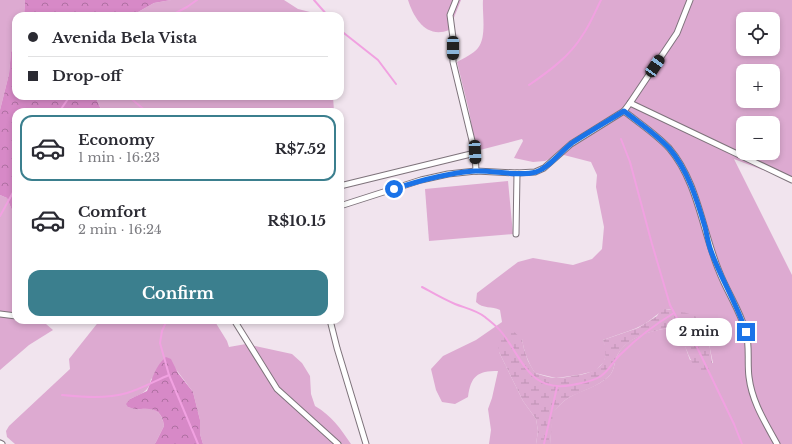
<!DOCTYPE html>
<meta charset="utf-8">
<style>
body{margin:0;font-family:"Libre Baskerville",serif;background:#f2f2f3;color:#2b2b33;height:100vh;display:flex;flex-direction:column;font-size:15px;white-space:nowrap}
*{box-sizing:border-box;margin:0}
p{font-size:13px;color:#7c7c81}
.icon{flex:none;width:22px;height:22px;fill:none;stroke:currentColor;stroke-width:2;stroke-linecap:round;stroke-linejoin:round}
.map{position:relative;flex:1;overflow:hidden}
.side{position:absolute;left:12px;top:108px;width:332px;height:216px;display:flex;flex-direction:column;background:#fff;border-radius:12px;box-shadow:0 2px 6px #0003}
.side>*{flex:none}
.top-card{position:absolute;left:12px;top:12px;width:332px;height:88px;border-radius:12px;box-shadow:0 2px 6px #0003;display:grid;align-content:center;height:88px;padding:0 16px;background:#fff}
.tools{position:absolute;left:736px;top:12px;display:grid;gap:8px}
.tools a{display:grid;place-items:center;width:44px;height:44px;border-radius:8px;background:#fff;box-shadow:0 2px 6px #0003;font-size:20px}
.end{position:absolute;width:18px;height:18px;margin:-9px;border:5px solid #1a73e8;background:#fff;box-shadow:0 0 0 2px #fff}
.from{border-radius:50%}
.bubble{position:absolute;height:28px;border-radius:12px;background:#fff;box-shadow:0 2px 6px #0003;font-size:13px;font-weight:800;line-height:28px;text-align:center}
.car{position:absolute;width:12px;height:24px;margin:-12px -6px;border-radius:5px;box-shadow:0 0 3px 1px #0007;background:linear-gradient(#222 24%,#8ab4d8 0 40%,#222 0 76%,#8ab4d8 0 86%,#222 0)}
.top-card b{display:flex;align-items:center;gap:14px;height:38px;font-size:15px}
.top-card b+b{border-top:1px solid #e1e1e2}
.top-card i{width:10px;height:10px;background:#2b2b33}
ul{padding:7px 0 0;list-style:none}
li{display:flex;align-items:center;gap:12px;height:66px;margin:0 8px 6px;padding:0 8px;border:2px solid transparent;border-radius:12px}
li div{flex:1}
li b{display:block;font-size:15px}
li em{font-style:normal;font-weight:800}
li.selected{border-color:#3b7f8e}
li>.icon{width:36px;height:36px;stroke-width:1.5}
.action{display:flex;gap:8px;margin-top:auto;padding:8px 16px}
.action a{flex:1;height:46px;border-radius:12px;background:#3b7f8e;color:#fff;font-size:16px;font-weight:800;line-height:46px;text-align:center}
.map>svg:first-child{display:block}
.grass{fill:#ddaad1;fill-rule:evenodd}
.forest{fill:url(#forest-crowns)}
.wetland{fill:url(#wetland-marsh)}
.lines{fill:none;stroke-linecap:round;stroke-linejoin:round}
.stream{stroke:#f1a1e1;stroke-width:2}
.street-casing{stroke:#7e737b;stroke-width:7}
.street{stroke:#fff;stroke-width:5}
.route{stroke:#1a73e8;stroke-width:5}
</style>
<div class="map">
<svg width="792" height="444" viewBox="0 0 792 444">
<defs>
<pattern id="forest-crowns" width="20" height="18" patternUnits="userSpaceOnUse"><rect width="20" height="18" fill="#d789c7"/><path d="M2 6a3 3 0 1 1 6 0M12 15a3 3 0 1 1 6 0" fill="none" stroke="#af70a2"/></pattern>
<pattern id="wetland-marsh" width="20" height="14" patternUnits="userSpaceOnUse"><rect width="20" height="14" fill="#ddaad1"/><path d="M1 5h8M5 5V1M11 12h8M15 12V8" fill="none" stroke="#be92b3"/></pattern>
</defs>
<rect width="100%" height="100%" fill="#f1e4ee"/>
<g class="grass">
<path d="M0,0H25L24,16H16V44L11,52L9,74L0,110Z"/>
<path d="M171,0H284L298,9L310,12L317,16H131L154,3Z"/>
<path d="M408,0H461L449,30C427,39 414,19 408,0Z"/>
<path d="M483,0H792V181L734,159L792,275V444H550L552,413C557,408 562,402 568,398C581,390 598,387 609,376C615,371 614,360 618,354C628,336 651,331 669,328L685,346L690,360L713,363L710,349V336C700,329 677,308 666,309C663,309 651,320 646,323C633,331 618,334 603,340L607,350L604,362L595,371L578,375L556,378L535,373C528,362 524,352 522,339L499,352L523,401L536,419L538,431L536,444H489L491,430L488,409L492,398L498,371C477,371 471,376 468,397L455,404L442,402L436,390L431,369L443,356L476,340L502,322L500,310C492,306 483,309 476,302L477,293L518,262L533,258L573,265L592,259L602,249L604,227L596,187L597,175L591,162L560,154L545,161L533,162L514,158L523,141L522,139L476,151L469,111L457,62C464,58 473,54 478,48C487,37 482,13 483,0ZM743,19H773V49H743ZM743,71H773V101H743ZM743,123H773V153H743Z"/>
<path d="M93,96H333L334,112H102L96,98Z"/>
<path d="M508,181L513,234L429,241L425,189Z"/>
<path d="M0,195L7,198L16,220V320H48L43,323L46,324L53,330L29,345L0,370Z"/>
<path d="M100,320H214L227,341L229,347L246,344L292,354L302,363L310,376L311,394L315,406C332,416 340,428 351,444H203L200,434V420L193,392L175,368L151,379C149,392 141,394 130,399L128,407C132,408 137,410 141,409C155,407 162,412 164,426L155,444H15L7,437L6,431L9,426L70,369L69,359Z"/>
</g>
<g class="forest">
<path d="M25,0H171L154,3L131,16H24Z"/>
<path d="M16,44V96H93L96,98L102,112H16V220L7,198L0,195V110L9,74L11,52Z"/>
<path d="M166,357L171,359L178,373L193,392L200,420V434L203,444H155L164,426C162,411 155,408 141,409C137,410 131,408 128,407L126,404L130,399L147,391C153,378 155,366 166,357Z"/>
</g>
<path class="wetland" d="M665,309C683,312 707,314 710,336C711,340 709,344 710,349C711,357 713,362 712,370C693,377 691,357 684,345C681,339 675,333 669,328C651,331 628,337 618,354C614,360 615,371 609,376C598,387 581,391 568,398C562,402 557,408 553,413L550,444H536L538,431L536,419L523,401L499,352L498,342L502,331L512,330L522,339L524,349L528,361L535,373C542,375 549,378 556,378C561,378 567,377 572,376C595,373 612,366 603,340L638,328L657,316L660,311Z"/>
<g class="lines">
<g class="stream">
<path d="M314,0L328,16"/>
<path d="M170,16L187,7L197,0"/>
<path d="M340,30L378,60L396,84"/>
<path d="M529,85C548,72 570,56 582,36C590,25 595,12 601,0"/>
<path d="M128,96L147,112"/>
<path d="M59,112L70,96"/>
<path d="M621,139L630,162L652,244L670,305L678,320L694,341L734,424L742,444"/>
<path d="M0,216L16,187"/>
<path d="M422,287C433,293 443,299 455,304C465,308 476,310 485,317C491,322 498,327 503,334C523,360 530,393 572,385C582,383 592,382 601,376C609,371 613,361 621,354C637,338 654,325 674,313"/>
<path d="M167,320L162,331L160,343L169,375L198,444"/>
<path d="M62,395C83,397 106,399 127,393C141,389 155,381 169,375"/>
<path d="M544,444L557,387"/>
</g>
<defs>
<g id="street">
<path d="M456,0L450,15L453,38V62L475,153L476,171"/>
<path d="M630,103L792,180"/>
<path d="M624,111C639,123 656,134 669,148C698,182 702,230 719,271C727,292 740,310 746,332C750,347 747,362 749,377C752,402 765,422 777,444"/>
<path d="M340,186L475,153"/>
<path d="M340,206L421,180L448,174L476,171L517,173L535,172L544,168L571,144L624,111L630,103L677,33L690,0"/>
<path d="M516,234L517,173"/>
<path d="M0,314L16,316"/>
<path d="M234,320L277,389L338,444"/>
<path d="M330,320L337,348L366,444"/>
<path d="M0,443L2,444"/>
</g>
</defs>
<use href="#street" class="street-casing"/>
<use href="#street" class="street"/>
</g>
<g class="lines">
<path class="route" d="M394,189C421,180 447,173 475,171C493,170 518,177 536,172C550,167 560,152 572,143C589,132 606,122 624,111C639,123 656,134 669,148C688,170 697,200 705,227C707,235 708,243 711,251C721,279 737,304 746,332"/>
</g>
</svg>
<div class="tools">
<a><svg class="icon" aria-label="locate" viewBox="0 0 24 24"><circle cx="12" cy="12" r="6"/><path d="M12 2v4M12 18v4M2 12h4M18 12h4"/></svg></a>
<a>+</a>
<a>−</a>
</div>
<i class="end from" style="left:394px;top:189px"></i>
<i class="end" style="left:746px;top:332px"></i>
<div class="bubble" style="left:666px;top:318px;width:66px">2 min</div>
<i class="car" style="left:453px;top:48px;rotate:180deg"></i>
<i class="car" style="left:655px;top:66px;rotate:34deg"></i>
<i class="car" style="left:475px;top:152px;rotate:177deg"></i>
<div class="top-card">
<b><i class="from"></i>Avenida Bela Vista</b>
<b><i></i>Drop-off</b>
</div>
<section class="side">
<ul>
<li class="selected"><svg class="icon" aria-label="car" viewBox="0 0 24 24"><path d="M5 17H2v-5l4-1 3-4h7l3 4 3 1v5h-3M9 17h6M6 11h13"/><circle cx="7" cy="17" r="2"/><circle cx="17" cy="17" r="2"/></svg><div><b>Economy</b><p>1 min · 16:23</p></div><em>R$7.52</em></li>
<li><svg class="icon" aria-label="car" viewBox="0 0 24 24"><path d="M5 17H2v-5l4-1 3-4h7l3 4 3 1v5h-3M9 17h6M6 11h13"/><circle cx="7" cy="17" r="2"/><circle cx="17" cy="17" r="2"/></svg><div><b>Comfort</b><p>2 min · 16:24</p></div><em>R$10.15</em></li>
</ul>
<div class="action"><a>Confirm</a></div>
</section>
</div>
